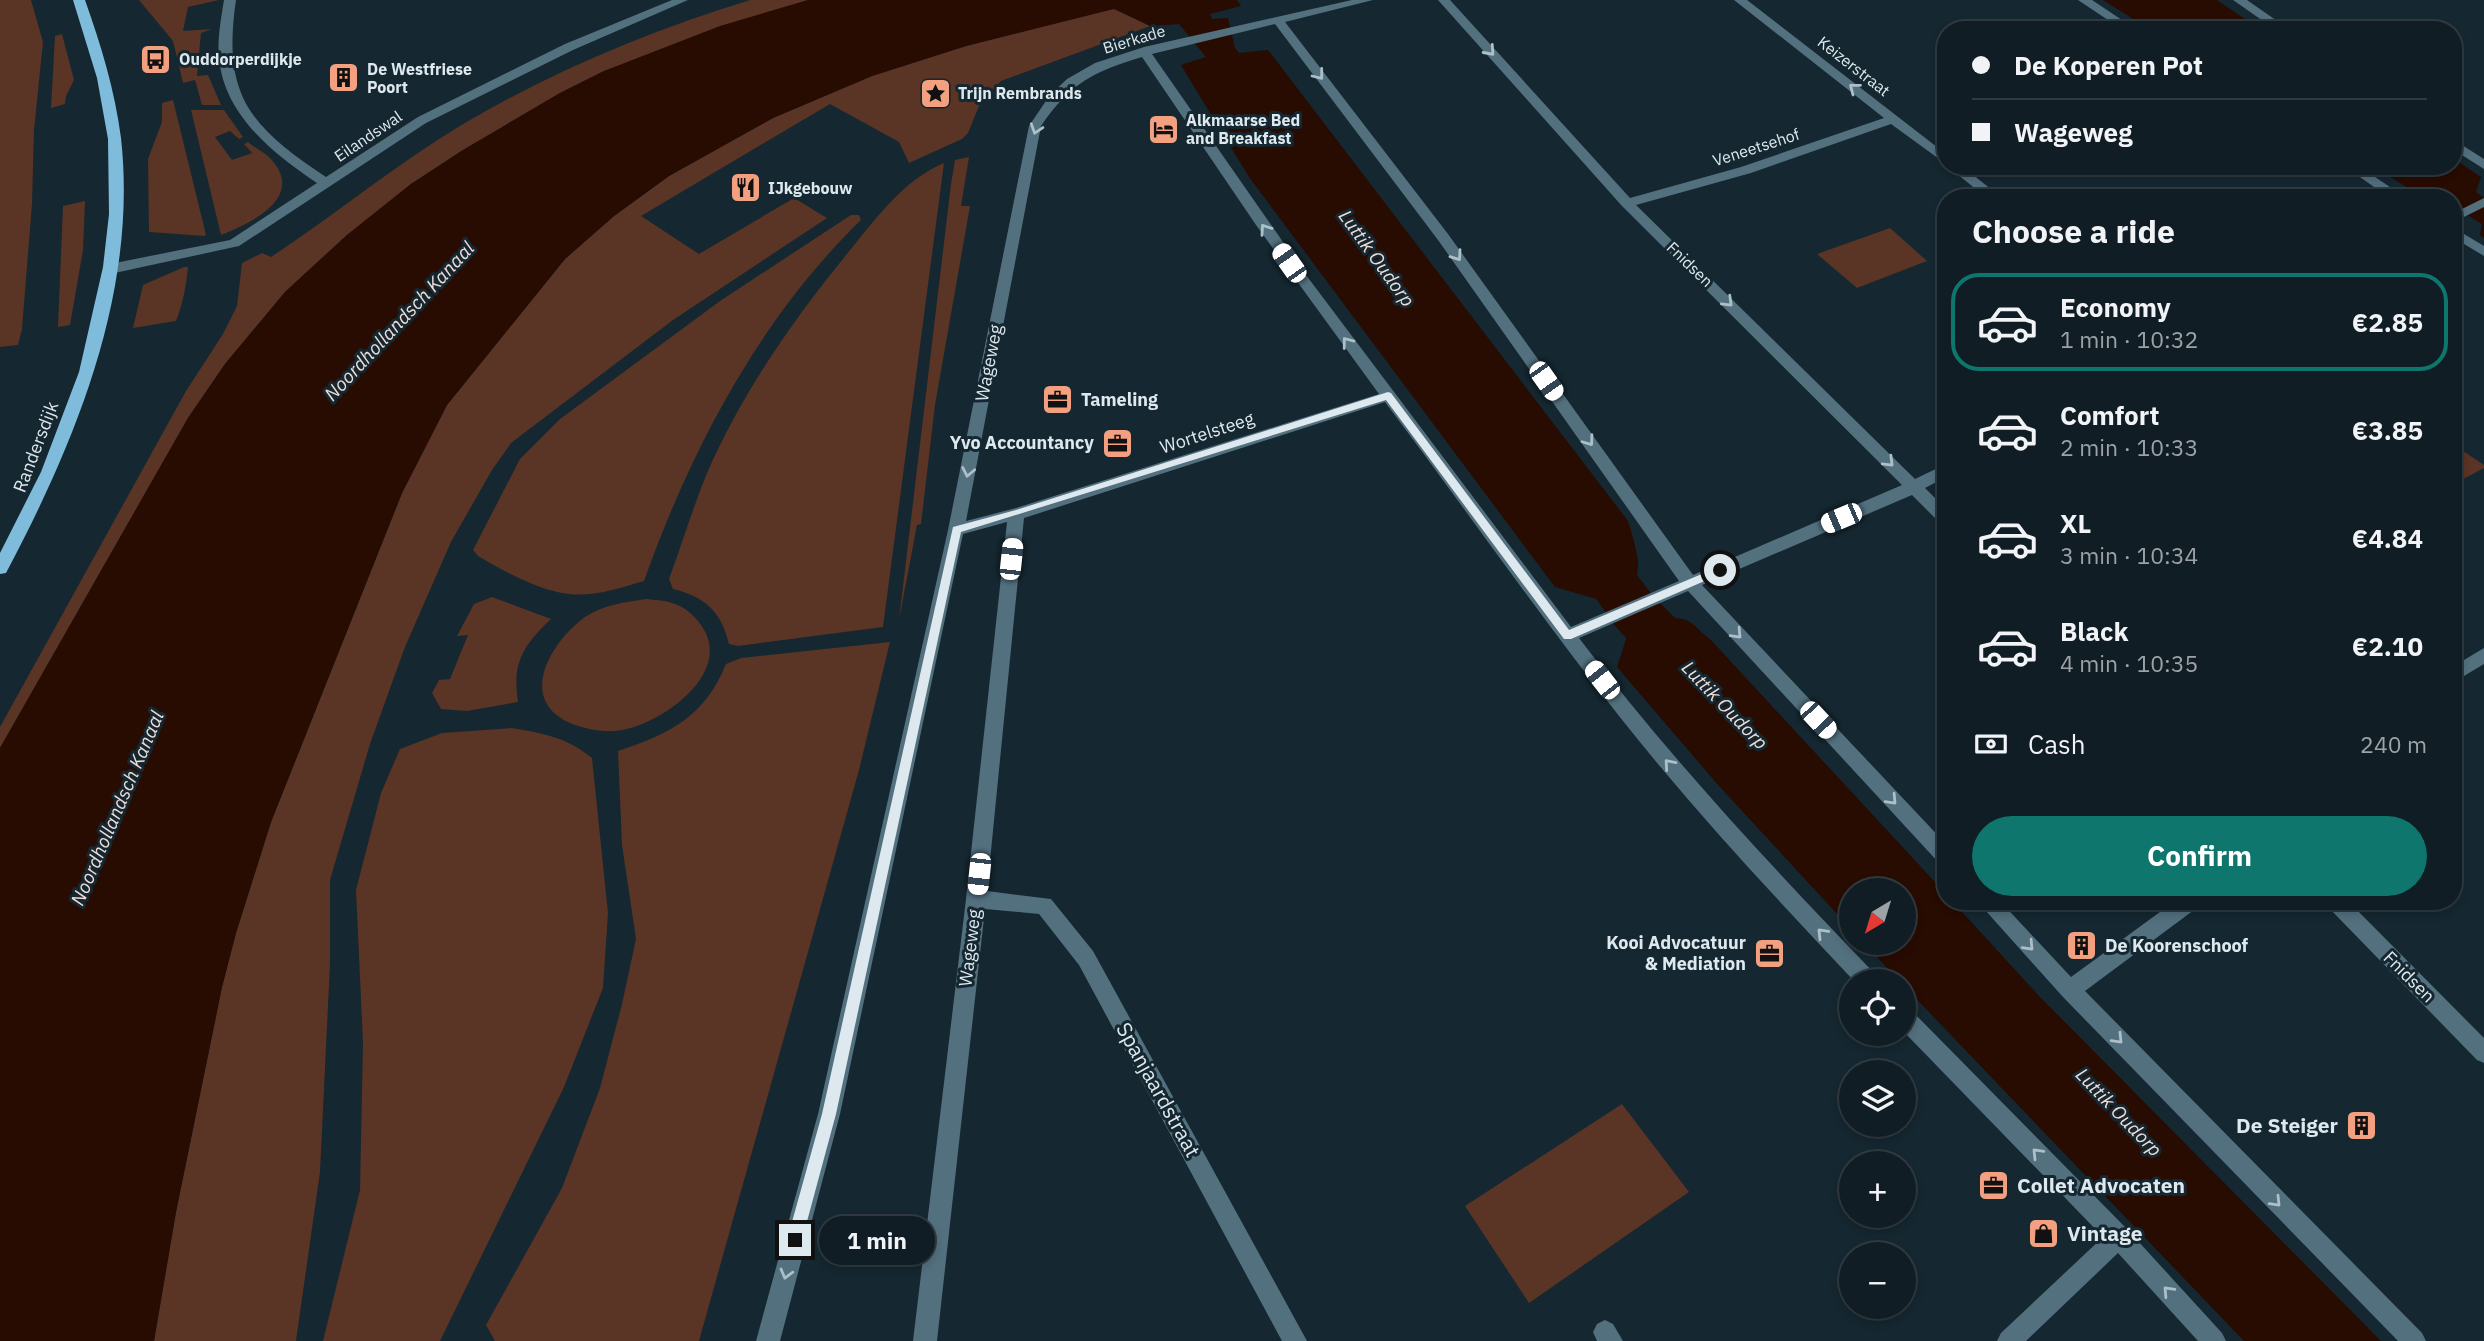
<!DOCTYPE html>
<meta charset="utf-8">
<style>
body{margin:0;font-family:"IBM Plex Sans",sans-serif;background:#19262c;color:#f1f3f6;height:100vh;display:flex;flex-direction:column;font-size:26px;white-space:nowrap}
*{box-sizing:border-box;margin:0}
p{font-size:23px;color:#9ca2a6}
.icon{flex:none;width:38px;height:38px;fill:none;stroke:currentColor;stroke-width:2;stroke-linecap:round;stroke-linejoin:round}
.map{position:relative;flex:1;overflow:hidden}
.details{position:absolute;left:1937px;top:189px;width:525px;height:721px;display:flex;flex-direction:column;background:#101d24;border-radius:28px;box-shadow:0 4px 10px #0003,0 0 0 2px #303b41}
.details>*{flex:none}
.banner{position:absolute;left:1937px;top:21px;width:525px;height:154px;border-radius:28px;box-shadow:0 4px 10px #0003,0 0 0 2px #303b41;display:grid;align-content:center;height:154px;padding:0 35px;background:#101d24}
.needle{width:46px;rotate:218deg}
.buttons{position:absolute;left:1839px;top:878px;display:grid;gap:14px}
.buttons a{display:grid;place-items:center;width:77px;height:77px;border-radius:50%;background:#101d24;box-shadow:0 4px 10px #0003,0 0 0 2px #303b41;font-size:35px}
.end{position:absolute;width:32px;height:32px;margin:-16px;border:9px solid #dee9ef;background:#111;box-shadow:0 0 0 4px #111}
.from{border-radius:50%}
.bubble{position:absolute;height:49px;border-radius:24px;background:#101d24;box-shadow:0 4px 10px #0003,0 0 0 2px #303b41;font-size:23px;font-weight:800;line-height:49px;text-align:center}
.car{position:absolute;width:21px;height:42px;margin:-21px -10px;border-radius:9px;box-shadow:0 0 5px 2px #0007;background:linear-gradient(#fff 24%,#345 0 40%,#fff 0 76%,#345 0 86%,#fff 0)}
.banner b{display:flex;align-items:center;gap:24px;height:66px;font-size:26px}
.banner b+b{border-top:2px solid #303b41}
.banner i{width:18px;height:18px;background:#f1f3f6}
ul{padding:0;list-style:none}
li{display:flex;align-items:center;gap:21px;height:98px;margin:0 14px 10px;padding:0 21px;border:4px solid transparent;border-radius:28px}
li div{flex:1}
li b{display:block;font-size:26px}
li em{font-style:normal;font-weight:800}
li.selected{border-color:#0f766e}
li>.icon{width:63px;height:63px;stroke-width:1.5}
h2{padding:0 35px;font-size:32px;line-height:84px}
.pay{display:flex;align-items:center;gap:18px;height:77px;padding:0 35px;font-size:26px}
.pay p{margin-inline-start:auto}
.cta{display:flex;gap:14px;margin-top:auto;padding:14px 35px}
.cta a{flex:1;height:80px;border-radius:42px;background:#0f766e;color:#fff;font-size:28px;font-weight:800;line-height:80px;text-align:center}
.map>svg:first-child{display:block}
.green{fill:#5a3425}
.water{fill:#280b01}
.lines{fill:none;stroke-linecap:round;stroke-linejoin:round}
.canal{fill:#280b01;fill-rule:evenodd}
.minor{fill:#53707f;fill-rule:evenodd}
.major{fill:#7fbcdb;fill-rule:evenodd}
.oneway{stroke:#adbfc8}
.route{fill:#dee9ef}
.labels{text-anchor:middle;stroke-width:6;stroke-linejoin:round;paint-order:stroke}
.far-street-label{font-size:16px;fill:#dee9ef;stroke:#152730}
.far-poi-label{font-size:16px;font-weight:bold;fill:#dee9ef;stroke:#152730;text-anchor:start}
.street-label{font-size:18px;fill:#dee9ef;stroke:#152730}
.poi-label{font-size:18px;font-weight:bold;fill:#dee9ef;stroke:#152730;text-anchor:start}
.water-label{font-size:19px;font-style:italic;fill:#f1ddd6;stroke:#152730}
.near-street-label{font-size:21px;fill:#dee9ef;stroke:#152730}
.near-poi-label{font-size:21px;font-weight:bold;fill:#dee9ef;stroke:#152730;text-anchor:start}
</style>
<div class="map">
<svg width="2484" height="1341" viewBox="0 0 2484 1341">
<rect width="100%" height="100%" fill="#152730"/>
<g class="green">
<path d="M0,0H31L43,42L34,130L32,204L22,329L18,345L0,347Z"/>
<path d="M139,0H219L188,7L183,31L212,29L201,33L197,76L208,75L221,105H202L195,80L183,83L173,41Z"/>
<path d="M750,0H808L604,71L560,93L463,150L411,184L347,235L285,292L225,364L188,418L0,748V727L186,391L223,334L237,306L242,263L262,253L271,257C327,220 379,178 436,141C533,79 640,34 750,0Z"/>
<path d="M1114,8L1150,26L1001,81L981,101L968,133L962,139L909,163L899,142L830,104L641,216L699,254L794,198L827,218L673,320L511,443L492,470L451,542L405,647L370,744L330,880V964L320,1172L296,1341H154L176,1212L222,987L236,933L271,822L402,493L447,405L565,259L614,216L669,176L773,118L872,76L966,46Z"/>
<path d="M62,34L74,80L66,96L65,104L51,108L55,36Z"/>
<path d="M173,100L206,235L204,236L149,232L148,159L162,122V103Z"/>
<path d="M191,110H224L243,137L239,139L230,131L215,137L232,160L252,153L244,144L248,142C256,149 263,151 270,158C307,197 251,223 221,235Z"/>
<path d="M969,157L961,206H970L935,405L921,524L917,525L899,620L951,184L955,160Z"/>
<path d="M944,163L883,627L738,646L729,644C721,611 705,597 673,589L669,579C682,544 693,507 707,473C743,391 795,317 851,249C877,217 905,179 944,163Z"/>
<path d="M85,201L83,250L70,325L58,327L63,206Z"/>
<path d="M851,215H859L861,220C760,318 691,449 644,581C620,588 594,597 569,594C540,591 503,571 478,556L473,550L520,459L560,419L720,301Z"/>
<path d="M1890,228L1927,261L1857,288L1817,254Z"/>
<path d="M184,267H188C186,287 183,303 176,321L133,328L143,285Z"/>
<path d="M2454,445L2484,465V468L2454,484Z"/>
<path d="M492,597L551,619C523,646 512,662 518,702L467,711L441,709L432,693L439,680L450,679L468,635L457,636L474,604Z"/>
<path d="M646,599C654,600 664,600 672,603C684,606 694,615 701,625C735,672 663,723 622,730C606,733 590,730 575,725C515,703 549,643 585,617C603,605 625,602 646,599Z"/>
<path d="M890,642L859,770L699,1341H495L486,1325L562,1188L600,1088L622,1004L636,939L622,845L618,751C670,734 705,716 726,664L741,658Z"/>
<path d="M512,728C543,733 568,738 592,758L608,913L603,988L564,1087L440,1341H323L360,1190L363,1043L356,890L381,793L400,749L442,733Z"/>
<path d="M1622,1104L1689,1192L1529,1303L1465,1206Z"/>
</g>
<g class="water">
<path d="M808,0H1237L1241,6L1210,14L1212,19L1228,18L1235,48L1239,53L1268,50L1628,521C1632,534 1636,547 1638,561C1639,571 1634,579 1639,589L1607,602L1555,587L1249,177L1181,65L1206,57L1179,24L1150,26L1114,9L966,46L872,76L773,118L669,176L614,216L565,259L447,405L402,493L271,822L236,933L222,987L176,1212L154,1341H0V748L188,418L225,364L285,292L347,235L411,184L463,150L560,93L604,71L720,26Z"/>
<path d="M2103,0H2217L2261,30H2151Z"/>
<path d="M2454,159L2481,177L2476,192L2484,198V238L2480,235L2482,224L2454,207V198H2424L2373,166H2454Z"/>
<path d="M1659,612C1667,619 1677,617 1686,620C1695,623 1700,633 1709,638L1946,894V901H1952L2039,996L2381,1341H2244L1904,986V982H1900L1864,943H1904V891H1852L1851,929L1719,786L1617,667L1629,630L1626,625Z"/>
</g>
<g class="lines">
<path class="canal" d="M1578,515L1596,521L1653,596L1715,658L1723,674L1715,690L1695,697L1675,690L1615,626L1552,535L1560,521Z"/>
<g class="minor">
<path d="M224,0H236C222,95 249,126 326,177L418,117L565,44L672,0H688L573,50L426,123L239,246L110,274L105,272L103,269L110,264L230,240L317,183C273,153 225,116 219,59C217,40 221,19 224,0Z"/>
<path d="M1352,0H1373L1285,22L1448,234L1693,575L1902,485L1622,206L1438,0H1450L1630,198L1741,167L1884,118L1734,0H1747L1946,154V164L1891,124L1751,173L1636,205L1915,479L1946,464V477L1925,488L1946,509V525L1940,523L1912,495L1702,585L1946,844V866L1939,863L1688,591L1579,638C1670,758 1772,867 1876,975L1879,982H1855C1775,897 1695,812 1623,721C1540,617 1465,508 1385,402L1024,518L987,891L1051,899L1093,951L1307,1341H1282L1079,965L1039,914L985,909L937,1341H913L966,899L1007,522L963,534L840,1114L780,1341H756L818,1114L948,530L1029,126L1050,95L1067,79L1095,63L1144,47ZM1275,24L1438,240L1679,581L1571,627L1306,275L1152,54ZM1142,57L1256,225L1379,394L1016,508L966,521L1041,126C1070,83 1093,72 1142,57Z"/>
<path d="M2078,0H2092L2137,30H2123Z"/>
<path d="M2233,0H2247L2290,30H2276Z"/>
<path d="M2454,140L2484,159V169L2454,150Z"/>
<path d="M1947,166H1962L2002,198H1987Z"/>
<path d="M2344,166H2359L2406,198H2390Z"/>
<path d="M2484,198V207L2454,222V213Z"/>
<path d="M2454,228L2484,246V256L2454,238Z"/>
<path d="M2484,648V664L2454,682V666Z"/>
<path d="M1977,901H2000L2071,977L2175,901H2201L2198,907L2085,991L2422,1333L2426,1341H2398L2063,997Z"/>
<path d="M2325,901H2348L2484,1038V1063L2477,1060L2328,907Z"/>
<path d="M1904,1007L1911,1010L2127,1229L2222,1333L2226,1341H2198L2118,1253L2026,1341H1997L2001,1333L2103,1237L1904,1032Z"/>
<path d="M1605,1320L1613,1324L1623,1341H1597L1593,1332L1597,1324Z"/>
</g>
<path class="major" d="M73,0H85C101,45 115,91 121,138C138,291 76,441 6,573L0,574V553L41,472L79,372L103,267L109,214L108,139L97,78Z"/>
</g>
<defs><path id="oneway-chevron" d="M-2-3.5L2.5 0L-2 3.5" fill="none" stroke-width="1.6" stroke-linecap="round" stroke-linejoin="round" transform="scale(1.75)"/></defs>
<g class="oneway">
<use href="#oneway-chevron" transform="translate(1490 51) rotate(48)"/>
<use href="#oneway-chevron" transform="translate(1319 75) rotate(52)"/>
<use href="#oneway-chevron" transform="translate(1854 88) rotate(-142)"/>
<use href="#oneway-chevron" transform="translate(1036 129) rotate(108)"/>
<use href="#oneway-chevron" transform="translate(1265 229) rotate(-125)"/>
<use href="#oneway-chevron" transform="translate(1457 256) rotate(55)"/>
<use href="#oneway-chevron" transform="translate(1728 302) rotate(44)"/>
<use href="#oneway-chevron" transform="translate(1347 342) rotate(-127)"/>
<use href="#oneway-chevron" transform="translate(1589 441) rotate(54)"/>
<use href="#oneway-chevron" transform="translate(1889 462) rotate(45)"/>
<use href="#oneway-chevron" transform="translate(968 472) rotate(101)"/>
<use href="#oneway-chevron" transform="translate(1737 634) rotate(47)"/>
<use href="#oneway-chevron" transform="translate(1669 764) rotate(-131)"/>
<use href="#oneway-chevron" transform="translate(1892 800) rotate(47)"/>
<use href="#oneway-chevron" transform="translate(1822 933) rotate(-134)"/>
<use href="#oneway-chevron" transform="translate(2029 946) rotate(47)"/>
<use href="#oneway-chevron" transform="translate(2118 1039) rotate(46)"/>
<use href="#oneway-chevron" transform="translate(2037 1153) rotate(-134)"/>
<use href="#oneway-chevron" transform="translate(2276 1202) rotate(46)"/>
<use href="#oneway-chevron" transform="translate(786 1274) rotate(105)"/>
<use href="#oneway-chevron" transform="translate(2168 1291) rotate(-133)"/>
</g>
<path class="route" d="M1388,392L1391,393L1569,630L1716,568H1723V573L1571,639H1564L1386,400L961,532L836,1114L802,1240L800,1245L795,1247L790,1245L787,1240L822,1114L953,527L1016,510Z"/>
<defs>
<symbol id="bus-square" viewBox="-11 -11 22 22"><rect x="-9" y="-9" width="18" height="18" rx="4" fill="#f2a080" stroke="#152730"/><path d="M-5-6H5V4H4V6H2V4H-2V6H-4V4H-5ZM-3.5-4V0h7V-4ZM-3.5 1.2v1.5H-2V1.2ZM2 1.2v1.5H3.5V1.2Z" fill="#111"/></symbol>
<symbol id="building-square" viewBox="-11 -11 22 22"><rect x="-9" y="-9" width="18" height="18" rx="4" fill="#f2a080" stroke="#152730"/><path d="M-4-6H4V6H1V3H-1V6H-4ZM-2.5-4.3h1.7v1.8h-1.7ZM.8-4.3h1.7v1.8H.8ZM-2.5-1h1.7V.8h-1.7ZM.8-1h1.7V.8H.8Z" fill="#111"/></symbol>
<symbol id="sight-square" viewBox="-11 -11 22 22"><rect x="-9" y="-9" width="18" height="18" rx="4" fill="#f2a080" stroke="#152730"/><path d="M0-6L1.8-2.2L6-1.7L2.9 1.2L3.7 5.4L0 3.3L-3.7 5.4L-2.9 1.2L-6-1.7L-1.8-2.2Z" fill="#111"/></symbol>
<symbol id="hotel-square" viewBox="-11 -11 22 22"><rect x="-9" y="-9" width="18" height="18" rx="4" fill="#f2a080" stroke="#152730"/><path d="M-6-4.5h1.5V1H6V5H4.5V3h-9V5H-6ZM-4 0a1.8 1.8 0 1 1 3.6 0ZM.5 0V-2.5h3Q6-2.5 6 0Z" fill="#111"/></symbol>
<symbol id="restaurant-square" viewBox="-11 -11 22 22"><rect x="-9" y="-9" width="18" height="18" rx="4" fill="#f2a080" stroke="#152730"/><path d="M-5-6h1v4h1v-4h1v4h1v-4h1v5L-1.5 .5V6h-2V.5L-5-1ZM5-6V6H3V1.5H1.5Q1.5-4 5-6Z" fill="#111"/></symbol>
<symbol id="office-square" viewBox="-11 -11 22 22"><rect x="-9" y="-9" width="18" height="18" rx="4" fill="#f2a080" stroke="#152730"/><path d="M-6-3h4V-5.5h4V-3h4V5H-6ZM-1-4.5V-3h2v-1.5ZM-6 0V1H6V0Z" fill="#111"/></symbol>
<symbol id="shop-square" viewBox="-11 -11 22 22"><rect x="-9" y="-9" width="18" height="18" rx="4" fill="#f2a080" stroke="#152730"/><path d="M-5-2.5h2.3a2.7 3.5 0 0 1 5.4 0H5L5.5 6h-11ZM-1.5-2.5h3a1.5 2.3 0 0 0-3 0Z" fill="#111"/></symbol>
</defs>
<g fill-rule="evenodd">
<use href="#bus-square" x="138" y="42" width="35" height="35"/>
<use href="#building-square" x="326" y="60" width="35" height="35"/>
<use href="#sight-square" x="918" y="76" width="35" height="35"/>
<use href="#hotel-square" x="1146" y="112" width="35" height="35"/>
<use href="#restaurant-square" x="728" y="170" width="35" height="35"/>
<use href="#office-square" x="1040" y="382" width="35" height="35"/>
<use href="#office-square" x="1100" y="426" width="35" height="35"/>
<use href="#building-square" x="2064" y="928" width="35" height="35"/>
<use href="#office-square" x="1752" y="936" width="35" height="35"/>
<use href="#building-square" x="2344" y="1108" width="35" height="35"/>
<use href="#office-square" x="1976" y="1168" width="35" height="35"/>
<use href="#shop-square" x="2026" y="1216" width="35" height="35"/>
</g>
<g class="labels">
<g class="far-street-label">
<text transform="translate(1134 39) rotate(-17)" y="6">Bierkade</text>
<text transform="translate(1854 66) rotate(38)" y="6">Keizerstraat</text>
<text transform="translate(368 136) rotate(-34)" y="6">Eilandswal</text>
<text transform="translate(1756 147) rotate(-18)" y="6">Veneetsehof</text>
<text transform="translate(1690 264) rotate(44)" y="6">Fnidsen</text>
</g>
<g class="far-poi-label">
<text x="179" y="65">Ouddorperdijkje</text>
<text x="367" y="75">De Westfriese<tspan x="367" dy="18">Poort</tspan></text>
<text x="958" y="99">Trijn Rembrands</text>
<text x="1186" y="126">Alkmaarse Bed<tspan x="1186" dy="18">and Breakfast</tspan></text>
<text x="768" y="194">IJkgebouw</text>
</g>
<g class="street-label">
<text transform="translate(989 363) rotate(-79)" y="6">Wageweg</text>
<text transform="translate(1207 433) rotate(-18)" y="6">Wortelsteeg</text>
<text transform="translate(36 447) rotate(-69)" y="6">Randersdijk</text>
<text transform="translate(970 948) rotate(-83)" y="6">Wageweg</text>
<text transform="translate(2409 977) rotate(45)" y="6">Fnidsen</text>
</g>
<g class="poi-label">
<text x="1081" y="406">Tameling</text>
<text x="1094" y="449" text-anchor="end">Yvo Accountancy</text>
<text x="1746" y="949" text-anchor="end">Kooi Advocatuur<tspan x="1746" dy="21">&amp; Mediation</tspan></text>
<text x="2105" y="952">De Koorenschoof</text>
</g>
<g class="water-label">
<text transform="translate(1377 258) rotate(54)" y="7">Luttik Oudorp</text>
<text transform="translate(399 321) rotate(-47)" y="7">Noordhollandsch Kanaal</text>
<text transform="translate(1725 705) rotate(46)" y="7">Luttik Oudorp</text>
<text transform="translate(117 808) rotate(-67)" y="7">Noordhollandsch Kanaal</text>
<text transform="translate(2119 1112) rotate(46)" y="7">Luttik Oudorp</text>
</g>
<g class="near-street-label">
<text transform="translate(1158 1090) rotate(61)" y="7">Spanjaardstraat</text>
</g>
<g class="near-poi-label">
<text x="2338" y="1133" text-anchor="end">De Steiger</text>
<text x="2017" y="1193">Collet Advocaten</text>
<text x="2067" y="1241">Vintage</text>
</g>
</g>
</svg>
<div class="buttons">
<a><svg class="needle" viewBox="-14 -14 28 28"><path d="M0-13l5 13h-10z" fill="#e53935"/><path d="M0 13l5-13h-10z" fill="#9ca2a6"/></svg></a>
<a><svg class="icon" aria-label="locate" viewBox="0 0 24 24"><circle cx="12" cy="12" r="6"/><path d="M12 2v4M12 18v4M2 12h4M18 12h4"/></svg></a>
<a><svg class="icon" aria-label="layers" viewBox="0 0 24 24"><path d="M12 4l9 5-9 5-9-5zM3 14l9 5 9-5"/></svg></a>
<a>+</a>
<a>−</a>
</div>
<i class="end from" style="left:1720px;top:570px"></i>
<i class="end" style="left:795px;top:1240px"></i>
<div class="bubble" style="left:819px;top:1216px;width:116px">1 min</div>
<i class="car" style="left:1289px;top:263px;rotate:325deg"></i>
<i class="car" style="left:1546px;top:381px;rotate:145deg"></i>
<i class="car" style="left:1841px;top:518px;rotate:247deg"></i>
<i class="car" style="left:1011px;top:559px;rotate:6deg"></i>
<i class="car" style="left:1602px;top:680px;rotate:322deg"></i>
<i class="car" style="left:1818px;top:720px;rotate:137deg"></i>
<i class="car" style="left:979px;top:874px;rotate:186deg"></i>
<div class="banner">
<b><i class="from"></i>De Koperen Pot</b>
<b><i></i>Wageweg</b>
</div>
<section class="details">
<h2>Choose a ride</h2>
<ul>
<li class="selected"><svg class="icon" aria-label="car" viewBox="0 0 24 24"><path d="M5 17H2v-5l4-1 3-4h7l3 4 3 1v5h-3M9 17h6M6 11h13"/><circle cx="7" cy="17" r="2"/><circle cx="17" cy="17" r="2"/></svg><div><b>Economy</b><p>1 min · 10:32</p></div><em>€2.85</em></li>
<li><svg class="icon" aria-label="car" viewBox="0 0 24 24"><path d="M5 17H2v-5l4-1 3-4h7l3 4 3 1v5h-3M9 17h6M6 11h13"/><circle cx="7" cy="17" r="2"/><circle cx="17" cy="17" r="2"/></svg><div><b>Comfort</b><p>2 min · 10:33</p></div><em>€3.85</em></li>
<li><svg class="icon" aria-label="car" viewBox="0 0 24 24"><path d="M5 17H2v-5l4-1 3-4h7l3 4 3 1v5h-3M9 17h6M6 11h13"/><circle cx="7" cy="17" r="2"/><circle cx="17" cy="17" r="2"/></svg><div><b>XL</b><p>3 min · 10:34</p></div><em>€4.84</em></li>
<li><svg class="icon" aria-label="car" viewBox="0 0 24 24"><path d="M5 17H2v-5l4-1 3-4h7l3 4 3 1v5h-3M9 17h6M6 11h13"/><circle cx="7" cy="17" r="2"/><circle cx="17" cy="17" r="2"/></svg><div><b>Black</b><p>4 min · 10:35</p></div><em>€2.10</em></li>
</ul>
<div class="pay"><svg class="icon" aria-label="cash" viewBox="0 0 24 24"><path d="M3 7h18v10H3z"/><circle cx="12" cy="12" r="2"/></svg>Cash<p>240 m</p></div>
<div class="cta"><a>Confirm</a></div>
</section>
</div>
